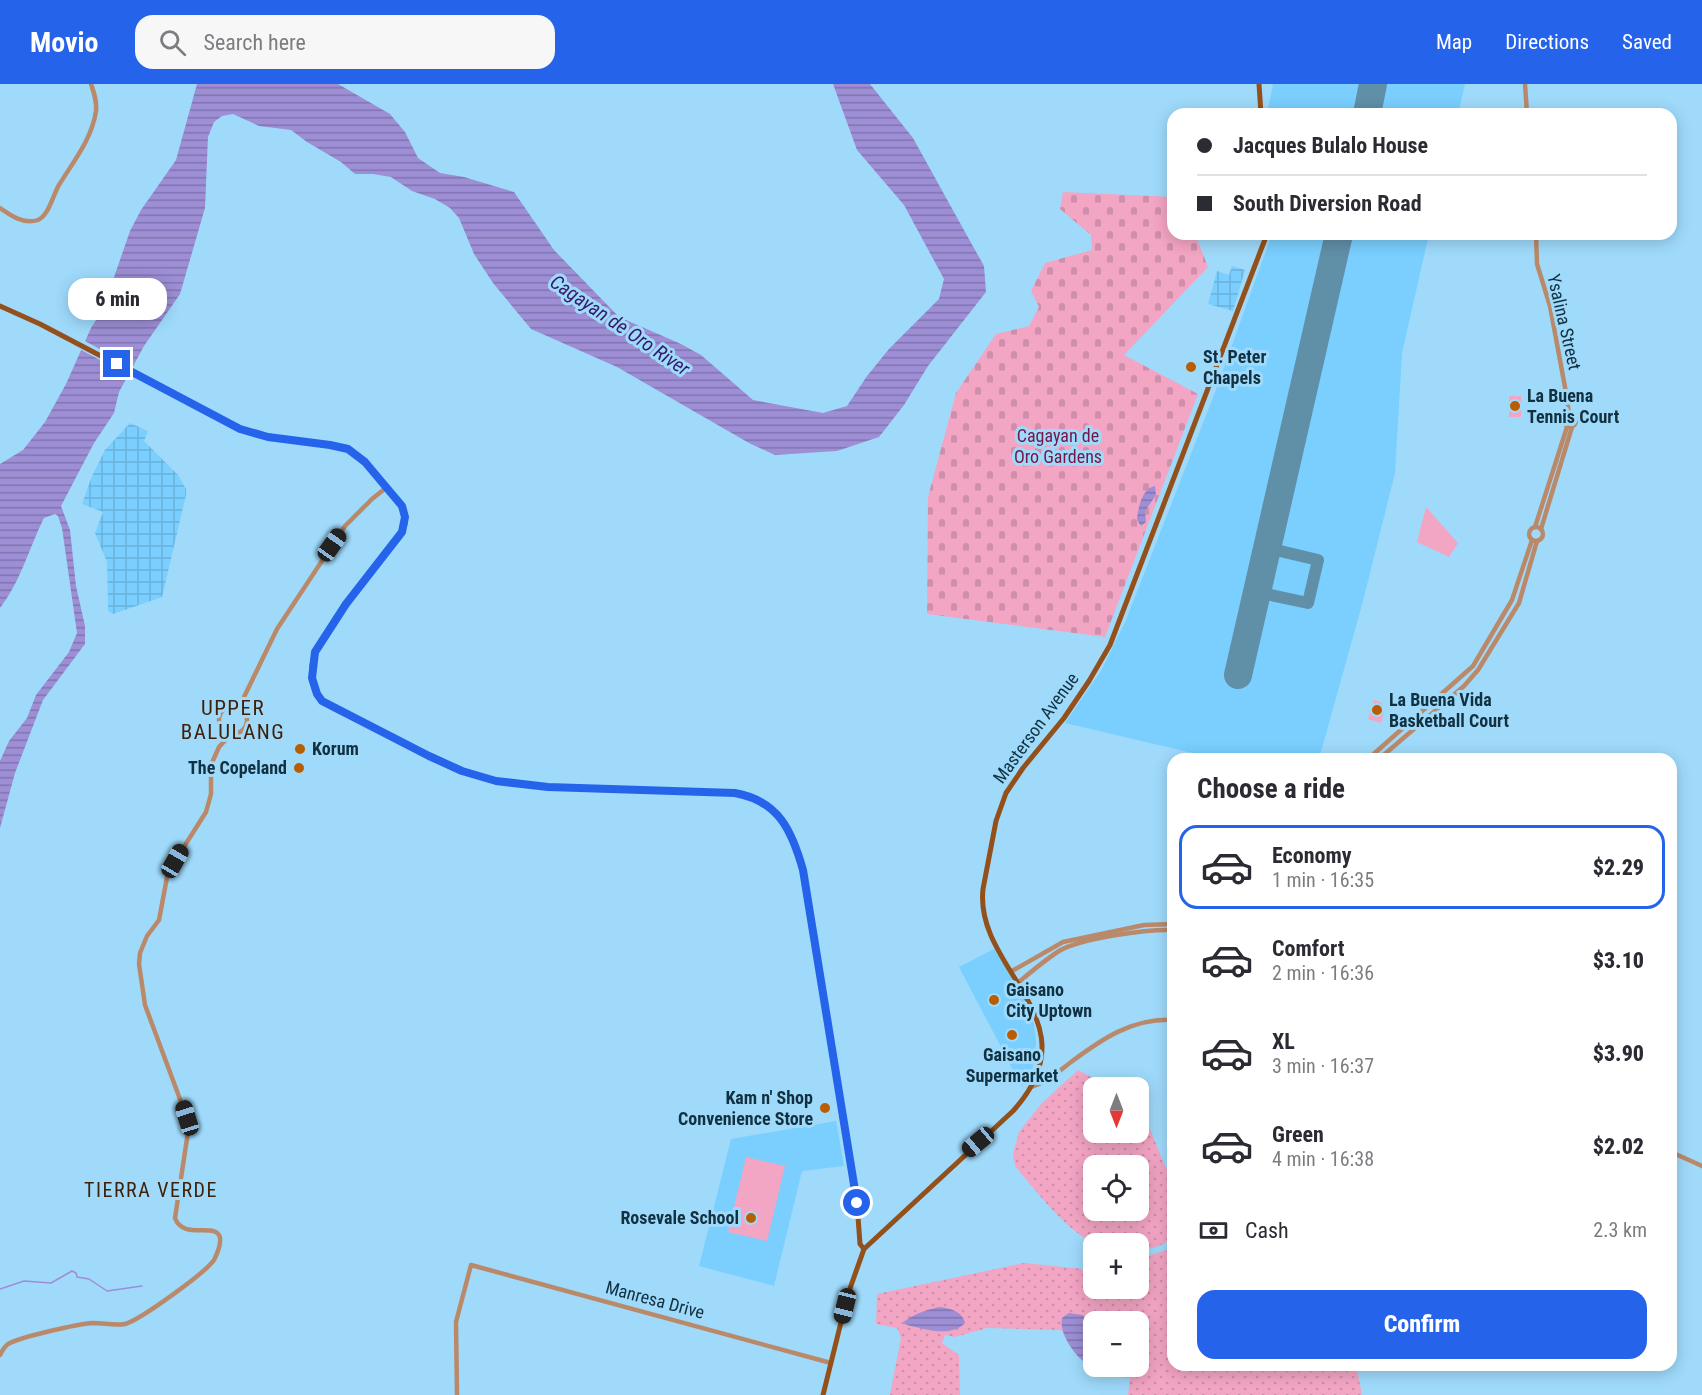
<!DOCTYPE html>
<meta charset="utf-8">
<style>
body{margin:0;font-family:"Roboto Condensed",sans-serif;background:#f7f7f7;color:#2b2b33;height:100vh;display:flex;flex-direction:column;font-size:22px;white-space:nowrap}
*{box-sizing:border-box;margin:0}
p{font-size:20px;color:#7c7c81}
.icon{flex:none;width:33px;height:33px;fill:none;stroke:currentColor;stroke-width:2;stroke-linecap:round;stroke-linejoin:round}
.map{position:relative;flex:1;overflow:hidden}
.side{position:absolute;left:1167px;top:669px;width:510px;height:618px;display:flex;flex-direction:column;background:#fff;border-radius:18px;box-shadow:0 3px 15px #0003}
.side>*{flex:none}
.hud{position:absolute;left:1167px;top:24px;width:510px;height:132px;border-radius:18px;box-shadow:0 3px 15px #0003;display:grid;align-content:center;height:132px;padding:0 30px;background:#fff}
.needle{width:39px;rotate:180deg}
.controls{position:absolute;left:1083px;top:993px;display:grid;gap:12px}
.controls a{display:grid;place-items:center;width:66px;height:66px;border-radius:12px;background:#fff;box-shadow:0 3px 15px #0003;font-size:30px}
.end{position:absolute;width:27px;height:27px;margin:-14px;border:8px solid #2563eb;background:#fff;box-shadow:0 0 0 3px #fff}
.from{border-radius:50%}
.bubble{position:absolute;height:42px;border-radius:18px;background:#fff;box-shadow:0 3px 15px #0003;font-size:20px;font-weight:800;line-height:42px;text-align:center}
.car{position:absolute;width:18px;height:36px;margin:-18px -9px;border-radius:8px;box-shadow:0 0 4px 2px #0007;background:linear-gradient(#222 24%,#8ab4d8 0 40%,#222 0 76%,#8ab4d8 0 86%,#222 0)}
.hud b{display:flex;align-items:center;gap:21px;height:57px;font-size:22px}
.hud b+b{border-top:2px solid #e1e1e2}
.hud i{width:15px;height:15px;background:#2b2b33}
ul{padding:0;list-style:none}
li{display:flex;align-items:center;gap:18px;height:84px;margin:0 12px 9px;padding:0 18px;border:3px solid transparent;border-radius:18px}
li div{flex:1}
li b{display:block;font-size:22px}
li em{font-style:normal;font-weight:800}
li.selected{border-color:#2563eb}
li>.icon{width:54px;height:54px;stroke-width:1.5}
h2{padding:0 30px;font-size:27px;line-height:72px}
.pay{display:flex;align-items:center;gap:15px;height:66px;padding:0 30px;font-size:22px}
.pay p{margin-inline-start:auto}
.action{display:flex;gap:12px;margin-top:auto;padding:12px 30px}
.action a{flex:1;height:69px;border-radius:18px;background:#2563eb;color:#fff;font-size:24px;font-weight:800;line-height:69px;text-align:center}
header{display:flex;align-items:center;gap:36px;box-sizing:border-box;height:84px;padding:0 30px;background:#2563eb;color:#fff}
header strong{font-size:28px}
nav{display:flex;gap:33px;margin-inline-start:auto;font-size:21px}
.search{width:420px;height:54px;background:#f7f7f7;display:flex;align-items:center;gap:15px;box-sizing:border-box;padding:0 21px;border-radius:18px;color:#7c7c81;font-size:22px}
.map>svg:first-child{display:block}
.built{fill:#7acffe}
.industrial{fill:url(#industrial-grid)}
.grass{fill:url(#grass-dots);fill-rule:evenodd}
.cemetery{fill:url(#cemetery-stones)}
.green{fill:#f3a5c4}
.water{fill:url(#water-rules)}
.pier{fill:#9fdafb}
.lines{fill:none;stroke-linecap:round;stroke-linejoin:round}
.stream{stroke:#9e8ed5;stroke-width:1.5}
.taxiway{stroke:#608fa8;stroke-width:12}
.runway{stroke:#608fa8;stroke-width:28}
.minor{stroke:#ba896a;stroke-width:4.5}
.major{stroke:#94501b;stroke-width:5}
.route{stroke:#2563eb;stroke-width:8}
.poi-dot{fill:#b95d03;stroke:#9fdafb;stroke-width:2}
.labels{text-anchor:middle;stroke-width:6;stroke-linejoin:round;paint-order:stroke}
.street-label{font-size:18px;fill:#113141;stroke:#9fdafb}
.poi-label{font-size:18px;font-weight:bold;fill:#113141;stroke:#9fdafb;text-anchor:start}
.park-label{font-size:18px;fill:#741747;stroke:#9fdafb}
.water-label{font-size:20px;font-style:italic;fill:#381a6c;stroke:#9fdafb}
.neighbourhood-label{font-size:20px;letter-spacing:1.5px;fill:#402009;stroke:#9fdafb}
.quarter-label{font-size:21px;letter-spacing:1.5px;fill:#402009;stroke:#9fdafb}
</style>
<header>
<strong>Movio</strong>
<div class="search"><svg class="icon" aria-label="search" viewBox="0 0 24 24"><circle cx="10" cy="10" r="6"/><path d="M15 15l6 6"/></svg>Search here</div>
<nav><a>Map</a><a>Directions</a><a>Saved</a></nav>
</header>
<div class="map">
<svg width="1702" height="1311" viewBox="0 0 1702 1311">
<defs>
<pattern id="industrial-grid" width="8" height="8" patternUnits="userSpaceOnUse" patternTransform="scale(1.5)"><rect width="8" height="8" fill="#7acffe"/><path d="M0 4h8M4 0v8" fill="none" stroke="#68b2db"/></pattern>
<pattern id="grass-dots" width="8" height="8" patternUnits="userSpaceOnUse" patternTransform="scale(1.5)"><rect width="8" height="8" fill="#f3a5c4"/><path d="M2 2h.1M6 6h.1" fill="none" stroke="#cf8eaa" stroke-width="1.8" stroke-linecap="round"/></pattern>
<pattern id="cemetery-stones" width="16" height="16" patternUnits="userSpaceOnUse" patternTransform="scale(1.5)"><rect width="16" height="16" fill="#f3a5c4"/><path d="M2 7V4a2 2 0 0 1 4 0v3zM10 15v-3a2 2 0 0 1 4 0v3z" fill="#cf8eaa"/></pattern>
<pattern id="water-rules" width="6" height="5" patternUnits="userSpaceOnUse" patternTransform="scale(1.5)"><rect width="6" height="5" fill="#9e8ed5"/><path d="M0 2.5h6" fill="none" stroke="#7f75ae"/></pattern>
</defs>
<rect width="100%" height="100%" fill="#9fdafb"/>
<g class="built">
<path d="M1273,0H1465L1458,30H1267Z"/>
<path d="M1272,150H1429L1402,269L1395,389L1363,517L1319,675H1218L1065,639L1101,587L1126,536L1214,311Z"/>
<path d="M994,865L1026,917L1034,940L1036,958L1034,979L1031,989L1022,1003L959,883Z"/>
<path d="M836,1037L844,1082L802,1087L774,1202L699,1182L731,1055Z"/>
</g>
<g class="industrial">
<path d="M1232,182L1245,186L1233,227L1208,220L1217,187L1229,191Z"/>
<path d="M130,339L148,347L144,357L178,391L186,405V411L162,513L113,530L108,527V523L107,478L95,449L103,428L82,420L92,392L105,366Z"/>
</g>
<g class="grass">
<path d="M1078,986L1110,1003L1094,1004V1048H1138L1139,1024L1144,1030L1164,1080L1173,1095V1155C1161,1162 1152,1165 1139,1166L1138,1160C1126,1160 1109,1162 1096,1159C1069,1151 1034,1104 1015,1082L1013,1070L1019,1048L1041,1020ZM1094,1082H1138V1126H1094Z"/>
<path d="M1173,1164V1281H1356L1362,1311H1128L1130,1294L1105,1291L1085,1277L1061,1246L987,1244L955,1253L945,1251L942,1259L959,1271L960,1311H890L901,1254L897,1244L876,1240L877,1210L1024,1179L1093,1186L1094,1204H1138L1139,1175ZM1094,1238H1138V1282H1094Z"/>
</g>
<path class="cemetery" d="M1063,108L1173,113V150H1200L1197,155L1208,183L1124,271L1198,310L1105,553L927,530L928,413L956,309L996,250L1029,242L1039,223L1031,207L1045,179L1092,166L1091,151L1060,125Z"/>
<g class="green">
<rect x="1509" y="312" width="12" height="21"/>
<path d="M1426,423L1458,459L1449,473L1417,458Z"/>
<path d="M1374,616L1382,619L1384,629L1381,639L1368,635Z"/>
<path d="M746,1073L785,1082L767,1157L728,1148Z"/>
</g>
<g class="water">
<path d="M197,0H338L390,30L405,48L418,74L440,89L464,93L514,108L554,166L619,233L681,260L701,271L753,316L823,329L847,322L867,292L889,265L939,215L944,195L904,121L857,66L833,0H870L913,54L965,148L984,182L986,208L928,282L904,321L879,353L837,367L775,371L749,359L617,283L531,245L493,199L474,170L459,134L450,124L435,115L412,107L391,93L373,90H355L341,78L307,58L291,46L259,42L233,30L222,32L214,38L208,53L205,124L180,210L144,262L119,308L114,329L94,359L61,422L70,446L76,502L85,542V560L43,616L15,689L0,744V677L9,657L27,634L36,611L69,568L77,549L62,444L58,432L55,430L44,434C29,464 21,497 0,524V380L23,366L45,338L66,300L91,244L103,225L130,147L141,126L176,76Z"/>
<path d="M1155,402L1156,411L1145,427L1146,438L1141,442L1137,436C1138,424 1142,404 1155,402Z"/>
<path d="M939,1223C950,1224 963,1228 965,1239C950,1254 925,1245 907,1241L903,1239C912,1230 927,1226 939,1223Z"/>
<path d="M1069,1229L1082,1231L1095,1237L1094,1238V1282L1122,1283C1101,1306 1057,1259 1062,1234Z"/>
</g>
<path class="pier" d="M83,256L135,284L131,292L79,265Z"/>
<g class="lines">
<path class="stream" d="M0,1205L24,1197L51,1199L72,1187L76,1189L77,1193L89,1195L107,1207L142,1202"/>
<path class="taxiway" d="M1257,508L1308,519L1318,476L1267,464"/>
<g class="runway">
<path d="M1367,30L1373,0"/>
<path d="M1238,591L1339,150"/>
</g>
<g class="minor">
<path d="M1525,0L1527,30"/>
<path d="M0,124C10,131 24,141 38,136C49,131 53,111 59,101C73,78 92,55 96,27C97,17 94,9 91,0"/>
<path d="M1536,150L1537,180L1550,222L1567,314L1569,331"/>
<circle cx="1570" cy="337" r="6"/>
<circle cx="1536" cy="450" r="7"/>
<path d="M1535,443L1567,343"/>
<path d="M1541,445L1572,343"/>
<circle cx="233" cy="636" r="14"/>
<path d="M244,627V613L277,545L345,442L372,415L387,403"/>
<path d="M1368,675L1473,582L1512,516L1532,456"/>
<path d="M1379,675L1464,602L1478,586L1519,519L1537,457"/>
<path d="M1012,887L1063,858L1144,841L1173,840"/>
<path d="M1019,898C1032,887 1045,876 1059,867C1081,854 1148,845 1173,846"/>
<path d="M1031,1003C1047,998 1058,988 1071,978C1102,955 1132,934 1173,936"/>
<path d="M1671,1068L1702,1082"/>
<path d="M0,1271C2,1267 4,1263 8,1260C20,1253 77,1240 93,1239C104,1239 114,1242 125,1240C140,1236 205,1189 214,1176C217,1170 221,1161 220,1154C217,1137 183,1157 175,1134L188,1048L187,1034L145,921L139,880L140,869L147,852L159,836L168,788L206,728L211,710V681L219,663L231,650"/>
<path d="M457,1311L456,1238L471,1181L831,1279"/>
</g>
<g class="major">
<path d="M1259,0L1261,30"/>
<path d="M0,222L40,240L240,345L268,353L330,361L348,365L365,378L397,415L404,427L405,440L402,448L346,520L315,568L312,581L313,599L322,617L333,624L457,685L496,697L548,703L735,709C779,717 792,747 803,786L857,1119L860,1160L864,1165"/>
<path d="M823,1311L848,1210L864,1165L1013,1027C1096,936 974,887 983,805L996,737L1006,709L1023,684L1064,634L1089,597L1110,561L1267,150"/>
</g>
</g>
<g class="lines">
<path class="route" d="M117,280L240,345L268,353L330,361L348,365L365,378L402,422L405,433L402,448L346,520L315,568L312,594L317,610L322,617L429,672L462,687L496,697L548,703L735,709C779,717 792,747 803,786L857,1119"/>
</g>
<g class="poi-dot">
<circle cx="1191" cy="283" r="6"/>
<circle cx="1515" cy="322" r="6"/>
<circle cx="1377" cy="626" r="6"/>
<circle cx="300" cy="665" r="6"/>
<circle cx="299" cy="684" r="6"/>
<circle cx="994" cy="916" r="6"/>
<circle cx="1012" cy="951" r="6"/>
<circle cx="825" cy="1024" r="6"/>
<circle cx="751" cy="1134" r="6"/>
</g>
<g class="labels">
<g class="street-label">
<text transform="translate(1564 238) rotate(77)" y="6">Ysalina Street</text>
<text transform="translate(1036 644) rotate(-54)" y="6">Masterson Avenue</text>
<text transform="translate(655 1216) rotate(15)" y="6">Manresa Drive</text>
</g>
<g class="poi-label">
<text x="1203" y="279">St. Peter<tspan x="1203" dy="21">Chapels</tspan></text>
<text x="1527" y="318">La Buena<tspan x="1527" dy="21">Tennis Court</tspan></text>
<text x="1389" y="622">La Buena Vida<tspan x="1389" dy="21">Basketball Court</tspan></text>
<text x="312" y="671">Korum</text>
<text x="287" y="690" text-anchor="end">The Copeland</text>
<text x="1006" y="912">Gaisano<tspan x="1006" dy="21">City Uptown</tspan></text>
<text x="1012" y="977" text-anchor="middle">Gaisano<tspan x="1012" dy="21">Supermarket</tspan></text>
<text x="813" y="1020" text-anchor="end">Kam n' Shop<tspan x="813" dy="21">Convenience Store</tspan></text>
<text x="739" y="1140" text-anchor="end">Rosevale School</text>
</g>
<g class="park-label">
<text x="1058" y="358">Cagayan de<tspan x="1058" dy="21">Oro Gardens</tspan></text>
</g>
<g class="water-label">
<text transform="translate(620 241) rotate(34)" y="7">Cagayan de Oro River</text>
</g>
<g class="neighbourhood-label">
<text x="151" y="1113">TIERRA VERDE</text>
</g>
<g class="quarter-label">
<text x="233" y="631">UPPER<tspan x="233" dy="24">BALULANG</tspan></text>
</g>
</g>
</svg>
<div class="controls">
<a><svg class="needle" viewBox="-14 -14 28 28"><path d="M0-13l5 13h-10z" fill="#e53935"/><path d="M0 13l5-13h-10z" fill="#7c7c81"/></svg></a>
<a><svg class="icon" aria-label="locate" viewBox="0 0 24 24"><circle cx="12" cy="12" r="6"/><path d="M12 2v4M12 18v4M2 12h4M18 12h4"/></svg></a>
<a>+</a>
<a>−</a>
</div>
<i class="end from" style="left:857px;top:1119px"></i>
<i class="end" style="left:117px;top:280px"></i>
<div class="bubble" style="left:68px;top:194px;width:99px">6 min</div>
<i class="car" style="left:332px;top:461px;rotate:35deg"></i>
<i class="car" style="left:175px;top:777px;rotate:30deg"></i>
<i class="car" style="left:187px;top:1034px;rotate:343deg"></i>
<i class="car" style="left:978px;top:1058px;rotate:230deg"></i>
<i class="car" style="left:845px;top:1222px;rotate:194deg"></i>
<div class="hud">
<b><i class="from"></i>Jacques Bulalo House</b>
<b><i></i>South Diversion Road</b>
</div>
<section class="side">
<h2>Choose a ride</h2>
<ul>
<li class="selected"><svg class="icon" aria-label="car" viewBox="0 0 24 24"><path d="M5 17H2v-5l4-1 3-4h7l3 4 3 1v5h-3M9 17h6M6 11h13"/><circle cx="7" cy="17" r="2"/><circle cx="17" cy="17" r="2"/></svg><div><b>Economy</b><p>1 min · 16:35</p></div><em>$2.29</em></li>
<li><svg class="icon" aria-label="car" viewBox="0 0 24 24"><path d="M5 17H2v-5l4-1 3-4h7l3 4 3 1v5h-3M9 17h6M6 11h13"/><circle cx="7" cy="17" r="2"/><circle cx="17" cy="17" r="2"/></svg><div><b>Comfort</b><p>2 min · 16:36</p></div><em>$3.10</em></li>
<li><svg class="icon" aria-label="car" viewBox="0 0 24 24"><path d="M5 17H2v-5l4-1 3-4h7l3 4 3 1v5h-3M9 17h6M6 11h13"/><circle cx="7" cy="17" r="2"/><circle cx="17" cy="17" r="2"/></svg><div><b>XL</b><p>3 min · 16:37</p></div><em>$3.90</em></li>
<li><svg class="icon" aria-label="car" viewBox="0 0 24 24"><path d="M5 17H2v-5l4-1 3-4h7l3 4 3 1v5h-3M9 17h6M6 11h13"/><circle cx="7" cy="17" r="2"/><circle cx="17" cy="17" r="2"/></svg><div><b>Green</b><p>4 min · 16:38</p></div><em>$2.02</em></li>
</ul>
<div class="pay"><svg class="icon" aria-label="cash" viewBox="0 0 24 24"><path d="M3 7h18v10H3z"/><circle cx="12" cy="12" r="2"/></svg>Cash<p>2.3 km</p></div>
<div class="action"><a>Confirm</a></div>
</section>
</div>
